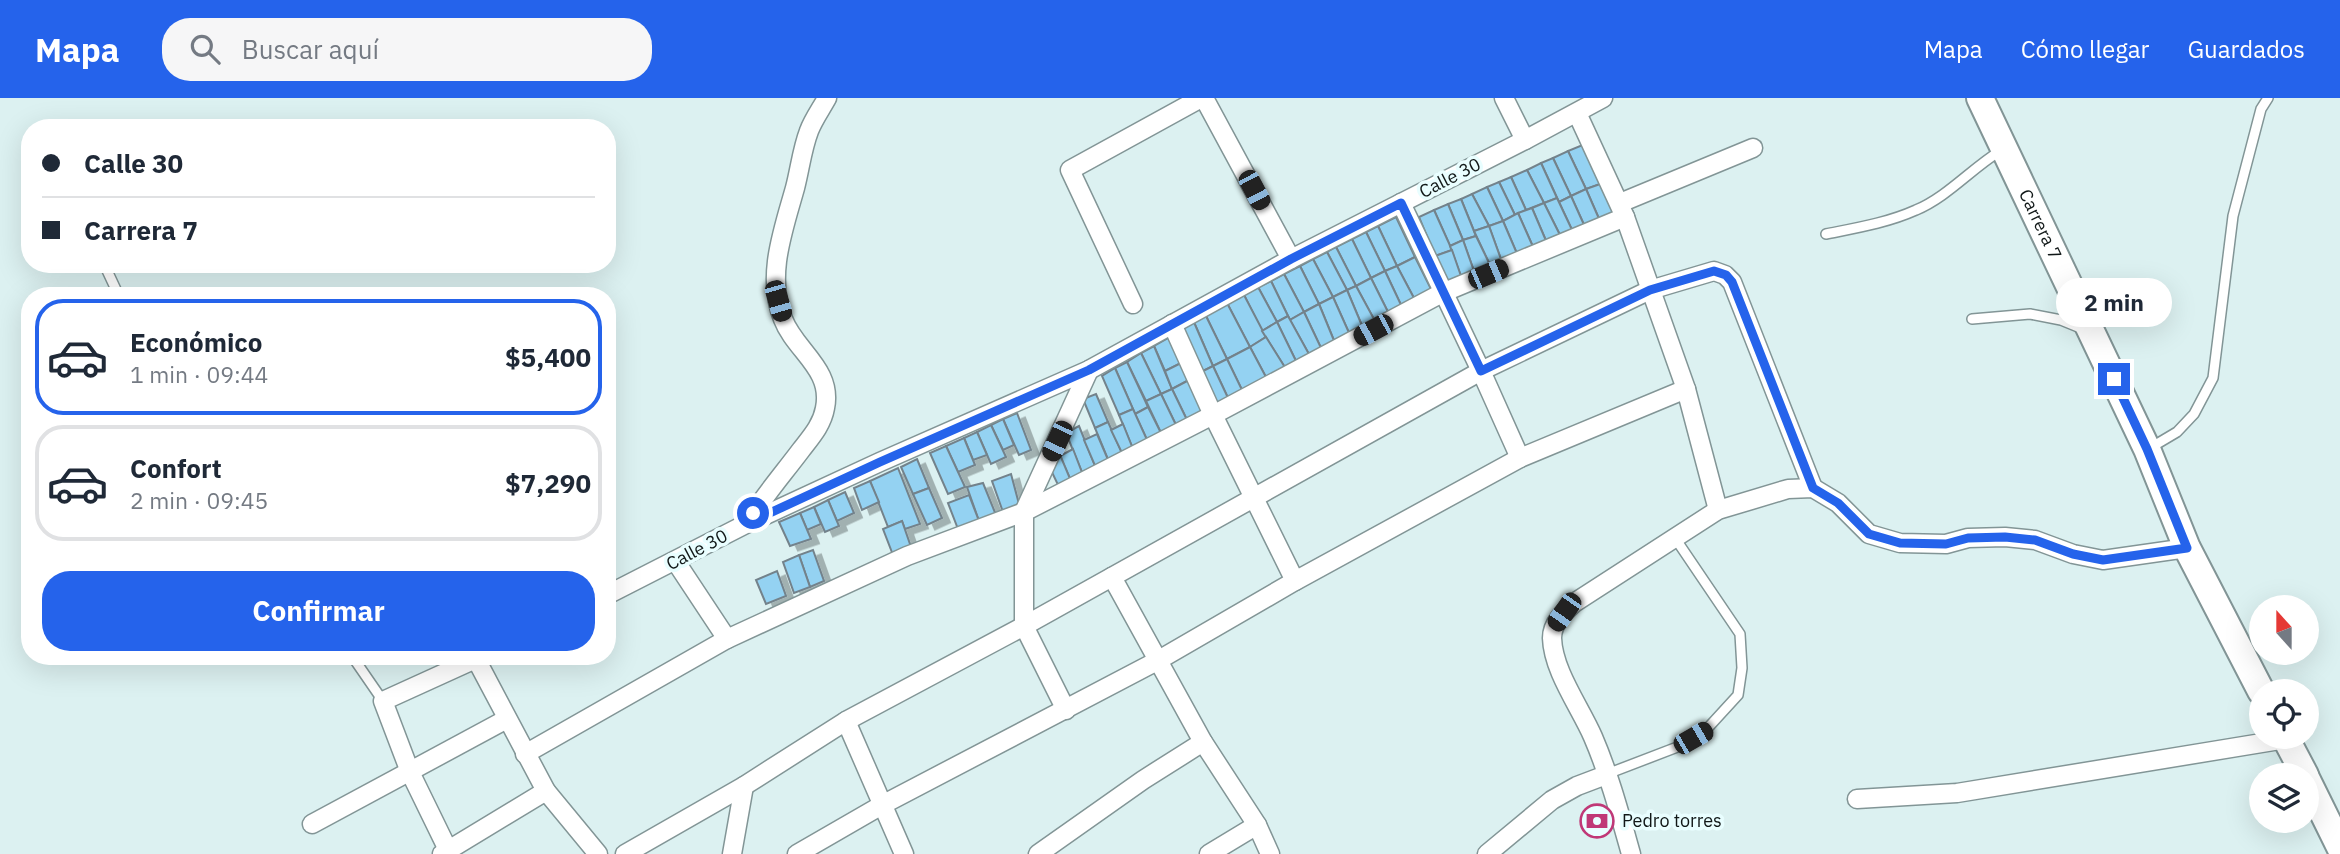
<!DOCTYPE html>
<html lang="es">
<meta charset="utf-8">
<style>
body{margin:0;font-family:"IBM Plex Sans",sans-serif;background:#f6f6f7;color:#1f2937;height:100vh;display:flex;flex-direction:column;font-size:26px;white-space:nowrap}
*{box-sizing:border-box;margin:0}
p{font-size:23px;color:#747a83}
.icon{flex:none;width:38px;height:38px;fill:none;stroke:currentColor;stroke-width:2;stroke-linecap:round;stroke-linejoin:round}
.map{position:relative;flex:1;overflow:hidden}
.details{position:absolute;left:21px;top:189px;width:595px;height:378px;display:flex;flex-direction:column;background:#fff;border-radius:28px;box-shadow:0 7px 28px #0002}
.details>*{flex:none}
.hud{position:absolute;left:21px;top:21px;width:595px;height:154px;border-radius:28px;box-shadow:0 7px 28px #0002;display:grid;align-content:center;height:154px;padding:0 21px;background:#fff}
.needle{width:46px;rotate:339deg}
.fabs{position:absolute;left:2249px;top:497px;display:grid;gap:14px}
.fabs a{display:grid;place-items:center;width:70px;height:70px;border-radius:50%;background:#fff;box-shadow:0 7px 28px #0002;font-size:35px}
.end{position:absolute;width:32px;height:32px;margin:-16px;border:9px solid #2563eb;background:#fff;box-shadow:0 0 0 4px #fff}
.from{border-radius:50%}
.bubble{position:absolute;height:49px;border-radius:24px;background:#fff;box-shadow:0 7px 28px #0002;font-size:23px;font-weight:700;line-height:49px;text-align:center}
.car{position:absolute;width:21px;height:42px;margin:-21px -10px;border-radius:9px;box-shadow:0 0 5px 2px #0007;background:linear-gradient(#222 24%,#8ab4d8 0 40%,#222 0 76%,#8ab4d8 0 86%,#222 0)}
.hud b{display:flex;align-items:center;gap:24px;height:66px;font-size:26px}
.hud b+b{border-top:2px solid #e0e1e3}
.hud i{width:18px;height:18px;background:#1f2937}
ul{padding:12px 0 0;list-style:none}
li{display:flex;align-items:center;gap:21px;height:116px;margin:0 14px 10px;padding:0 7px;border:4px solid #e0e1e3;border-radius:28px}
li div{flex:1}
li b{display:block;font-size:26px}
li em{font-style:normal;font-weight:700}
li.active{border-color:#2563eb}
li>.icon{width:63px;height:63px;stroke-width:1.5}
.primary-button{display:flex;gap:14px;margin-top:auto;padding:14px 21px}
.primary-button a{flex:1;height:80px;border-radius:28px;background:#2563eb;color:#fff;font-size:28px;font-weight:700;line-height:80px;text-align:center}
header{display:flex;align-items:center;gap:42px;box-sizing:border-box;height:98px;padding:0 35px;background:#2563eb;color:#fff}
header strong{font-size:33px}
nav{display:flex;gap:38px;margin-inline-start:auto;font-size:24px}
.search{width:490px;height:63px;background:#f6f6f7;display:flex;align-items:center;gap:18px;box-sizing:border-box;padding:0 24px;border-radius:28px;color:#747a83;font-size:26px}
.map>svg:first-child{display:block}
.building{fill:#94d2f2;stroke:#73828b;stroke-width:2;filter:url(#shadow)}
.lines{fill:none;stroke-linecap:round;stroke-linejoin:round}
.lane-casing{stroke:#829596;stroke-width:12}
.street-casing{stroke:#829596;stroke-width:21}
.secondary-casing{stroke:#829596;stroke-width:30}
.lane{stroke:#fff;stroke-width:9}
.street{stroke:#fff;stroke-width:18}
.secondary{stroke:#fff;stroke-width:26}
.route{stroke:#2563eb;stroke-width:9}
.labels{text-anchor:middle;stroke-width:7;stroke-linejoin:round;paint-order:stroke}
.street-label{font-size:18px;fill:#111818;stroke:#e9feff}
.poi-label{font-size:18px;fill:#111818;stroke:#e9feff;text-anchor:start}
</style>
<header>
<strong>Mapa</strong>
<div class="search"><svg class="icon" aria-label="search" viewBox="0 0 24 24"><circle cx="10" cy="10" r="6"/><path d="M15 15l6 6"/></svg>Buscar aquí</div>
<nav><a>Mapa</a><a>Cómo llegar</a><a>Guardados</a></nav>
</header>
<div class="map">
<svg width="2340" height="756" viewBox="0 0 2340 756">
<defs>
<filter id="shadow"><feDropShadow dx="8" dy="4.5" stdDeviation="0" flood-color="#0004"/></filter>
</defs>
<rect width="100%" height="100%" fill="#dcf1f1"/>
<g class="building">
<path d="M1585,46L1603,85L1586,91L1568,53Z"/>
<path d="M1568,53L1586,91L1571,98L1553,60Z"/>
<path d="M1553,60L1571,98L1559,104L1541,65Z"/>
<path d="M1541,65L1557,100L1544,105L1527,72Z"/>
<path d="M1527,72L1544,105L1526,112L1511,79Z"/>
<path d="M1511,79L1526,112L1515,117L1499,84Z"/>
<path d="M1499,84L1515,117L1503,123L1487,89Z"/>
<path d="M1603,85L1616,116L1600,123L1586,91Z"/>
<path d="M1487,89L1503,123L1489,128L1472,96Z"/>
<path d="M1586,91L1600,123L1585,129L1571,98Z"/>
<path d="M1472,96L1489,128L1474,133L1461,101Z"/>
<path d="M1571,98L1585,129L1573,134L1559,104Z"/>
<path d="M1557,100L1573,134L1561,139L1544,105Z"/>
<path d="M1461,101L1476,138L1463,142L1448,106Z"/>
<path d="M1544,105L1561,139L1547,145L1532,110Z"/>
<path d="M1448,106L1463,142L1450,148L1434,112Z"/>
<path d="M1532,110L1547,145L1534,151L1518,115Z"/>
<path d="M1434,112L1452,152L1435,158L1419,119Z"/>
<path d="M1518,115L1534,151L1518,158L1503,123Z"/>
<path d="M1396,119L1415,159L1397,168L1378,128Z"/>
<path d="M1503,123L1518,158L1502,164L1489,128Z"/>
<path d="M1378,128L1397,168L1385,173L1366,134Z"/>
<path d="M1489,128L1502,164L1491,169L1474,133Z"/>
<path d="M1366,134L1385,173L1371,180L1352,141Z"/>
<path d="M1476,138L1491,169L1475,176L1463,142Z"/>
<path d="M1352,141L1371,180L1356,188L1336,149Z"/>
<path d="M1463,142L1475,176L1462,181L1450,148Z"/>
<path d="M1336,149L1356,188L1347,192L1327,154Z"/>
<path d="M1452,152L1462,181L1447,188L1435,158Z"/>
<path d="M1327,154L1347,192L1333,199L1313,161Z"/>
<path d="M1415,159L1432,193L1415,202L1397,168Z"/>
<path d="M1313,161L1333,199L1319,206L1300,168Z"/>
<path d="M1300,168L1319,206L1304,214L1284,176Z"/>
<path d="M1397,168L1415,202L1402,209L1385,173Z"/>
<path d="M1385,173L1402,209L1389,216L1371,180Z"/>
<path d="M1284,176L1304,214L1290,222L1271,183Z"/>
<path d="M1371,180L1389,216L1375,223L1356,188Z"/>
<path d="M1271,183L1288,218L1277,224L1258,189Z"/>
<path d="M1356,188L1375,223L1363,230L1347,192Z"/>
<path d="M1258,189L1277,224L1262,233L1244,197Z"/>
<path d="M1347,192L1363,230L1350,237L1333,199Z"/>
<path d="M1244,197L1266,239L1250,249L1227,205Z"/>
<path d="M1333,199L1350,237L1335,245L1319,206Z"/>
<path d="M1227,205L1250,249L1227,261L1205,216Z"/>
<path d="M1319,206L1335,245L1322,252L1304,214Z"/>
<path d="M1304,214L1322,252L1310,258L1290,222Z"/>
<path d="M1205,216L1227,261L1213,268L1193,222Z"/>
<path d="M1288,218L1310,258L1297,265L1277,224Z"/>
<path d="M1193,222L1213,268L1199,275L1180,229Z"/>
<path d="M1277,224L1297,265L1286,271L1262,233Z"/>
<path d="M1170,239L1181,265L1165,273L1154,248Z"/>
<path d="M1266,239L1286,271L1267,281L1250,249Z"/>
<path d="M1154,248L1172,291L1161,296L1141,255Z"/>
<path d="M1250,249L1267,281L1243,294L1227,261Z"/>
<path d="M1141,255L1161,296L1146,303L1127,264Z"/>
<path d="M1227,261L1243,294L1229,302L1213,268Z"/>
<path d="M1127,264L1148,309L1135,316L1115,270Z"/>
<path d="M1181,265L1189,282L1172,291L1165,273Z"/>
<path d="M1213,268L1229,302L1215,309L1199,275Z"/>
<path d="M1115,270L1133,311L1119,317L1102,278Z"/>
<path d="M1189,282L1203,316L1188,324L1172,291Z"/>
<path d="M1172,291L1188,324L1177,329L1161,296Z"/>
<path d="M1096,296L1108,324L1095,330L1083,301Z"/>
<path d="M1161,296L1177,329L1162,337L1146,303Z"/>
<path d="M1148,309L1162,337L1148,344L1135,316Z"/>
<path d="M1133,311L1148,344L1133,351L1119,317Z"/>
<path d="M1017,315L1031,352L1019,357L1003,321Z"/>
<path d="M1003,321L1014,347L1003,352L991,327Z"/>
<path d="M1108,324L1123,357L1109,364L1095,330Z"/>
<path d="M1123,326L1133,351L1123,357L1111,332Z"/>
<path d="M991,327L1006,359L991,366L977,334Z"/>
<path d="M1079,328L1096,370L1083,377L1066,335Z"/>
<path d="M977,334L987,357L973,362L964,340Z"/>
<path d="M1097,336L1109,364L1096,370L1084,342Z"/>
<path d="M964,340L975,367L958,374L946,348Z"/>
<path d="M946,348L965,389L948,396L930,355Z"/>
<path d="M1073,351L1083,377L1071,383L1060,358Z"/>
<path d="M1058,352L1071,383L1059,389L1049,368Z"/>
<path d="M917,361L929,390L913,396L901,369Z"/>
<path d="M898,370L920,426L905,431L902,423L888,429L870,383Z"/>
<path d="M1011,376L1019,406L1017,409L1003,414L992,383Z"/>
<path d="M870,383L879,404L862,412L854,390Z"/>
<path d="M983,385L996,417L979,423L967,389Z"/>
<path d="M929,390L942,420L927,427L913,396Z"/>
<path d="M845,394L854,415L837,423L828,402Z"/>
<path d="M969,397L979,423L958,431L948,405Z"/>
<path d="M828,402L839,428L825,434L814,409Z"/>
<path d="M814,409L821,426L807,432L800,415Z"/>
<path d="M800,415L811,441L790,448L779,424Z"/>
<path d="M902,423L911,449L893,457L883,431Z"/>
<path d="M813,452L824,483L810,489L799,457Z"/>
<path d="M799,457L810,489L794,495L783,464Z"/>
<path d="M777,473L786,498L766,506L756,482Z"/>
</g>
<g class="lines">
<defs>
<g id="lane">
<path d="M1826,136C1856,130 1887,125 1916,112C1947,99 1971,71 2000,53"/>
<path d="M104,166L119,198"/>
<path d="M1972,221L2030,216L2061,222L2083,231"/>
<path d="M2150,350L2177,334L2194,316L2213,280L2233,118L2261,11L2268,0"/>
<path d="M352,558L383,603"/>
<path d="M1607,676L1680,648L1705,633L1738,597L1742,570L1740,536L1675,440"/>
</g>
<g id="street">
<path d="M1204,0L1291,161"/>
<path d="M1504,0L1525,42"/>
<path d="M1577,15L1625,119L1686,291L1718,412"/>
<path d="M1401,105L1481,273L1520,360"/>
<path d="M1620,105L1753,50"/>
<path d="M1133,206L1070,72L1201,0"/>
<path d="M1172,226L1213,317L1295,483"/>
<path d="M747,425C763,399 783,376 801,352C811,339 822,327 825,310C833,271 795,253 783,221C766,178 783,133 795,90C800,71 802,51 809,33C813,22 821,11 827,0"/>
<path d="M676,464L727,541"/>
<path d="M1112,479L1203,644L1257,727L1270,756"/>
<path d="M607,497L746,426L880,364L1089,272L1291,161L1525,42L1603,0"/>
<path d="M476,561L546,693L598,756"/>
<path d="M1066,612L1024,528V414L1089,272"/>
<path d="M846,623L904,756"/>
<path d="M525,656L727,541L907,458L1024,414L1213,317L1442,195L1625,119"/>
<path d="M1857,701L1957,695L2286,641"/>
<path d="M312,726L507,621"/>
<path d="M442,756L546,693"/>
<path d="M450,756L410,674L383,603L482,558"/>
<path d="M625,756L744,688L846,623L1024,528L1481,273L1650,192L1714,173L1725,177L1732,184L1813,390"/>
<path d="M732,756L744,688"/>
<path d="M797,756L882,707L1157,563L1295,483L1520,360L1686,291"/>
<path d="M1038,756L1143,682L1203,644"/>
<path d="M1209,756L1257,727"/>
<path d="M1487,756L1552,702L1577,688L1606,677"/>
<path d="M1631,756C1620,717 1609,676 1593,639C1580,609 1553,573 1552,540C1552,525 1564,514 1574,505L1718,412L1788,391L1813,390L1838,405L1869,436L1900,445L1946,446L1968,440L2005,439L2035,442L2073,456L2103,462L2187,450"/>
</g>
<g id="secondary">
<path id="s1" d="M1980,0L2147,351L2187,450L2261,593"/>
<path d="M2285,639L2305,677"/>
<path d="M2306,680L2340,749"/>
</g>
</defs>
<use href="#lane" class="lane-casing"/>
<use href="#street" class="street-casing"/>
<use href="#secondary" class="secondary-casing"/>
<use href="#lane" class="lane"/>
<use href="#street" class="street"/>
<use href="#secondary" class="secondary"/>
</g>
<g class="lines">
<path class="route" d="M753,415L746,426L880,364L1089,272L1291,161L1401,105L1481,273L1650,192L1714,173L1726,177L1732,184L1813,390L1838,405L1869,436L1900,445L1946,446L1968,440L2005,439L2035,442L2073,456L2103,462L2187,450L2147,351L2114,281"/>
</g>
<defs>
<symbol id="bank-ring" viewBox="-11 -11 22 22"><circle r="9.5" fill="#e9feff" stroke="#c03877" stroke-width="1.5"/><path d="M-6-4H6V4H-6ZM0-2.3a2.3 2.3 0 1 0 0 4.6a2.3 2.3 0 1 0 0-4.6Z" fill="#c03877"/></symbol>
</defs>
<g fill-rule="evenodd">
<use href="#bank-ring" x="1578" y="704" width="38" height="38"/>
</g>
<g class="labels">
<g class="street-label">
<text transform="translate(1450 80) rotate(-27)" y="6">Calle 30</text>
<text dy="6" stroke="none"><textPath href="#s1" startOffset="140">Carrera 7</textPath></text>
<text transform="translate(697 452) rotate(-28)" y="6">Calle 30</text>
</g>
<g class="poi-label">
<text x="1622" y="729">Pedro torres</text>
</g>
</g>
</svg>
<div class="fabs">
<a><svg class="needle" viewBox="-14 -14 28 28"><path d="M0-13l5 13h-10z" fill="#e53935"/><path d="M0 13l5-13h-10z" fill="#747a83"/></svg></a>
<a><svg class="icon" aria-label="locate" viewBox="0 0 24 24"><circle cx="12" cy="12" r="6"/><path d="M12 2v4M12 18v4M2 12h4M18 12h4"/></svg></a>
<a><svg class="icon" aria-label="layers" viewBox="0 0 24 24"><path d="M12 4l9 5-9 5-9-5zM3 14l9 5 9-5"/></svg></a>
</div>
<i class="end from" style="left:753px;top:415px"></i>
<i class="end" style="left:2114px;top:281px"></i>
<div class="bubble" style="left:2056px;top:180px;width:116px">2 min</div>
<i class="car" style="left:1254px;top:92px;rotate:152deg"></i>
<i class="car" style="left:1488px;top:176px;rotate:67deg"></i>
<i class="car" style="left:778px;top:203px;rotate:164deg"></i>
<i class="car" style="left:1373px;top:232px;rotate:242deg"></i>
<i class="car" style="left:1057px;top:343px;rotate:205deg"></i>
<i class="car" style="left:1564px;top:514px;rotate:215deg"></i>
<i class="car" style="left:1693px;top:640px;rotate:60deg"></i>
<div class="hud">
<b><i class="from"></i>Calle 30</b>
<b><i></i>Carrera 7</b>
</div>
<section class="details">
<ul>
<li class="active"><svg class="icon" aria-label="car" viewBox="0 0 24 24"><path d="M5 17H2v-5l4-1 3-4h7l3 4 3 1v5h-3M9 17h6M6 11h13"/><circle cx="7" cy="17" r="2"/><circle cx="17" cy="17" r="2"/></svg><div><b>Económico</b><p>1 min · 09:44</p></div><em>$5,400</em></li>
<li><svg class="icon" aria-label="car" viewBox="0 0 24 24"><path d="M5 17H2v-5l4-1 3-4h7l3 4 3 1v5h-3M9 17h6M6 11h13"/><circle cx="7" cy="17" r="2"/><circle cx="17" cy="17" r="2"/></svg><div><b>Confort</b><p>2 min · 09:45</p></div><em>$7,290</em></li>
</ul>
<div class="primary-button"><a>Confirmar</a></div>
</section>
</div>
